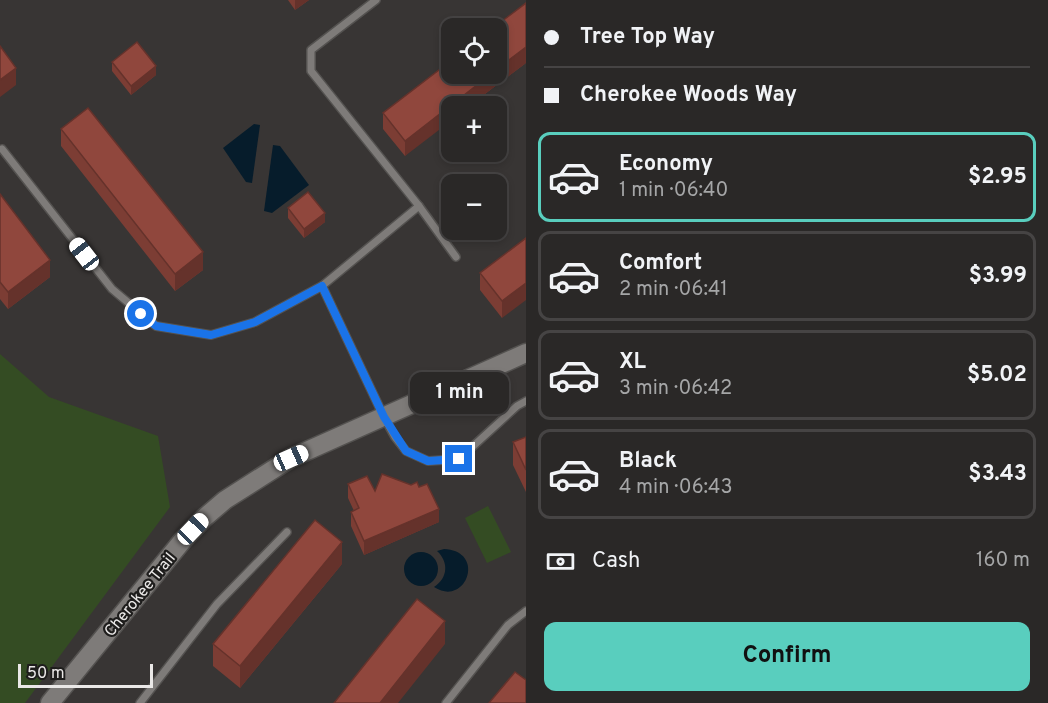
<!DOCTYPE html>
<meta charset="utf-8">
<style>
body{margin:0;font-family:Overpass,sans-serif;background:#32302f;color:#f1f3f6;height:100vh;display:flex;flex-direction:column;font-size:22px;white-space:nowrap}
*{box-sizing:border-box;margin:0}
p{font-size:20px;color:#a5a6a7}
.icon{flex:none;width:33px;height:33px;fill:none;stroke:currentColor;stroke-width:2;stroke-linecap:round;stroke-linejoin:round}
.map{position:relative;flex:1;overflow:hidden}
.details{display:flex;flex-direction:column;background:#2a2827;width:522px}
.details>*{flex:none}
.top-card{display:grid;align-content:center;height:132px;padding:0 18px;background:#2a2827}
.buttons{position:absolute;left:441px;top:18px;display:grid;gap:12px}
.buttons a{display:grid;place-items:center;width:66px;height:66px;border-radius:12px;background:#2a2827;box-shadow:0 3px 9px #0003,0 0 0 2px #464444;font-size:30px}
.scale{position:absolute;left:18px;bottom:15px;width:135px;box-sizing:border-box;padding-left:6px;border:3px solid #eae8e7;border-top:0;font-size:16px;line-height:21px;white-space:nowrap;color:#eae8e7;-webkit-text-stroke:4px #1e1d1c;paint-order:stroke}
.end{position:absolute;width:27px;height:27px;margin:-14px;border:8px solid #1a73e8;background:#fff;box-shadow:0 0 0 3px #fff}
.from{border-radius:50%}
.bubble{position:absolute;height:42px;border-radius:12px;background:#2a2827;box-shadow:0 3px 9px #0003,0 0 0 2px #464444;font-size:20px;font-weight:700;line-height:42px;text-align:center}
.car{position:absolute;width:18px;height:36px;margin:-18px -9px;border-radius:8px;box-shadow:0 0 4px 2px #0007;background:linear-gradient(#fff 24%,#345 0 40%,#fff 0 76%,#345 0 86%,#fff 0)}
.top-card b{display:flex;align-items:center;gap:21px;height:57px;font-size:22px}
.top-card b+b{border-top:2px solid #464444}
.top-card i{width:15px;height:15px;background:#f1f3f6}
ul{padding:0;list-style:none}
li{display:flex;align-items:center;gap:18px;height:90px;margin:0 12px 9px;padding:0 6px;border:3px solid #464444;border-radius:12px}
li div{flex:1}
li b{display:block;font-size:22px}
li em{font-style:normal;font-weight:700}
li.selected{border-color:#59cebe}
li>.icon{width:54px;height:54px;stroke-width:1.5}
.pay{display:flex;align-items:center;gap:15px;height:66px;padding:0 18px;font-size:22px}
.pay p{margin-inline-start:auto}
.primary-button{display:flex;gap:12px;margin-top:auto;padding:12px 18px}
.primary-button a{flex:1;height:69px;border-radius:12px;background:#59cebe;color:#111;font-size:24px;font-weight:700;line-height:69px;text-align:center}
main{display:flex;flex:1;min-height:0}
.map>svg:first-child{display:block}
.green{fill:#344c23}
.water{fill:#061c2b}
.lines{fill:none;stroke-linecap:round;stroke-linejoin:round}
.service-casing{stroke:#545250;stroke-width:10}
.tertiary-casing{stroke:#545250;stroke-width:21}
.service{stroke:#7e7b79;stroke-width:7}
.tertiary{stroke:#7e7b79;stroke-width:18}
.wall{fill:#7c3d34}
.shaded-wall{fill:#65322b}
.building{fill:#90473d;stroke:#65322b;stroke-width:1.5}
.route{stroke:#1a73e8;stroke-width:8}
.labels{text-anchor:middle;stroke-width:4.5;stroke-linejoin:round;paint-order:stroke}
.street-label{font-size:16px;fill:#eae8e7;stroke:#1e1d1c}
</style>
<main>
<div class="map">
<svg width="526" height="703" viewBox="0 0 526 703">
<rect width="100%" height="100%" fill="#383534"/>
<g class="green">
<path d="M0,354L49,397L158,436L170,507L25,703H0Z"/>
<path d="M488,506L511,552L487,563L465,518Z"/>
</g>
<g class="water">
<path d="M254,124L260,125L252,183L246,182L223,148Z"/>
<path d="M273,145L280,146L309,185L272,213L264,211Z"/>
<path d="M444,549C487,551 466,608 434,587C448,578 449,562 437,551Z"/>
<circle cx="421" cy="569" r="17"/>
</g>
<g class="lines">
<defs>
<g id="service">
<path d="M376,0L311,50V71L419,206L456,257"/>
<path d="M2,149L112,289L156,326L211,335L255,322L322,286L419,206"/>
<path d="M322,286L384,417L395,437L406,451L428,461L459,459L517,406L526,401"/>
<path d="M140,703L217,604L287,532"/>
<path d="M446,703L508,625L526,611"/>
</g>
<path id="tertiary" d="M50,703L183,540L204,518L225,500L291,458L526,353"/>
</defs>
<use href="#service" class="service-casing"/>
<use href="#tertiary" class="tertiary-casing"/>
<use href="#service" class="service"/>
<use href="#tertiary" class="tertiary"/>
</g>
<g class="wall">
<path d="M288,0H309L295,10Z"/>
<path d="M112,62L156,75L131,95L112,71Z"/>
<path d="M526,63L469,106H452L405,156L383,129V113Z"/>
<path d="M61,129L203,270L175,291L61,146Z"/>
<path d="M0,194L50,277L8,309L0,299Z"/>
<path d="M288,208L325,222L304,238L288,218Z"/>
<path d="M526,238L502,318L480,290V273Z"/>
<path d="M526,437V492L513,465V442Z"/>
<path d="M348,484L375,491L411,485L419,487L439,522L364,555L351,526V512L354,511L348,498Z"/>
<path d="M342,564L240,688L213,666V644Z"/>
</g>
<g class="shaded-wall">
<path d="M295,0H309L295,10Z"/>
<path d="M526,47V63L469,106H452V120L405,156V141L491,74H496V70Z"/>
<path d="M156,66V75L131,95V86Z"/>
<path d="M16,68V85L0,97V80Z"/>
<path d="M325,213V222L304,238V229Z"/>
<path d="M203,252V270L175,291V274Z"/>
<path d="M50,260V277L8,309V292Z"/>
<path d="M526,283V300L502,318V301Z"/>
<path d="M439,509V522L364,555V541Z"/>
<path d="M342,542V564L240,688V666Z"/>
<path d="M445,621V644L398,703H380Z"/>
</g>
<g class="building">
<path d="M526,3V47L496,70V28H493Z"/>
<path d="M137,42L156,66L131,86L112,62Z"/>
<path d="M0,46L16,68L0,80Z"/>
<path d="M452,60V74H491L405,141L383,113Z"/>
<path d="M88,108L203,252L175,274L61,129Z"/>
<path d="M308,192L325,213L304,229L288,208Z"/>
<path d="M0,194L50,260L8,292L0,282Z"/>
<path d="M526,238V283L502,301L480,273Z"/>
<path d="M526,437V470L513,442Z"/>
<path d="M382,474L411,485L417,482L419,487L427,484L439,509L364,541L351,512L359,508L348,484L367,476L375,491Z"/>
<path d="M315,520L342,542L240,666L213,644Z"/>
<path d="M417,599L445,621L380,703H334Z"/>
<path d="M515,672L526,680V703H489Z"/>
</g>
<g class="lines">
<path class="route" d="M141,314L156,326L211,335L255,322L322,286L384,417L406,451L428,461L459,459"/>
</g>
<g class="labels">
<g class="street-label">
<text transform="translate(139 594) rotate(-51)" y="6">Cherokee Trail</text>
</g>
</g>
</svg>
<div class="buttons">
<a><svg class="icon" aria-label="locate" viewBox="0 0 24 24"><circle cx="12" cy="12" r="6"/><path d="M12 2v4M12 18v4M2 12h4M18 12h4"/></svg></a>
<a>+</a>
<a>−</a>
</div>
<div class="scale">50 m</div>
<i class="end from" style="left:141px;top:314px"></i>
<i class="end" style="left:459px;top:459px"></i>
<div class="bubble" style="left:410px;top:372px;width:99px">1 min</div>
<i class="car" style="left:84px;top:254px;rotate:322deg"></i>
<i class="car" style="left:291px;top:458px;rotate:66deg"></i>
<i class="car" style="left:193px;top:529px;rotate:44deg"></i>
</div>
<section class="details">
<div class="top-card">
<b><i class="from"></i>Tree Top Way</b>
<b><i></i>Cherokee Woods Way</b>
</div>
<ul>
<li class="selected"><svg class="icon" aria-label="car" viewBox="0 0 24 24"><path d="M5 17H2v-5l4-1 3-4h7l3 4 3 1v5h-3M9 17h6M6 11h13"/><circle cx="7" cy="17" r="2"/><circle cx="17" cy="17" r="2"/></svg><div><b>Economy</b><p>1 min · 06:40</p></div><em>$2.95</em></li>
<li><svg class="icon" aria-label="car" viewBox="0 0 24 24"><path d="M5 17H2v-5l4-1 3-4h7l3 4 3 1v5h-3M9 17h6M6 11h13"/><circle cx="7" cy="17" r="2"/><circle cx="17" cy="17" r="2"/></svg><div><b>Comfort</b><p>2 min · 06:41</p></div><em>$3.99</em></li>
<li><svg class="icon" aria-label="car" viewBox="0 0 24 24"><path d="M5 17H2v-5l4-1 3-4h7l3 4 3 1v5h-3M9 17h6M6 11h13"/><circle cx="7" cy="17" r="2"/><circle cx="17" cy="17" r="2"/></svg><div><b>XL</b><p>3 min · 06:42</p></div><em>$5.02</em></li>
<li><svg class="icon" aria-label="car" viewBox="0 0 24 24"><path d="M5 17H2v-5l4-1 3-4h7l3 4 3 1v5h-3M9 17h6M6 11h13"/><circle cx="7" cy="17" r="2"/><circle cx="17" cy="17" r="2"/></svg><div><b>Black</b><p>4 min · 06:43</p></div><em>$3.43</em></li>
</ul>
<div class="pay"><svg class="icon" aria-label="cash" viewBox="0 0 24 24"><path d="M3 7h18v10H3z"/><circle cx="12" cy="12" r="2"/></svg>Cash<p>160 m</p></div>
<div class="primary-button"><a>Confirm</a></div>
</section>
</main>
